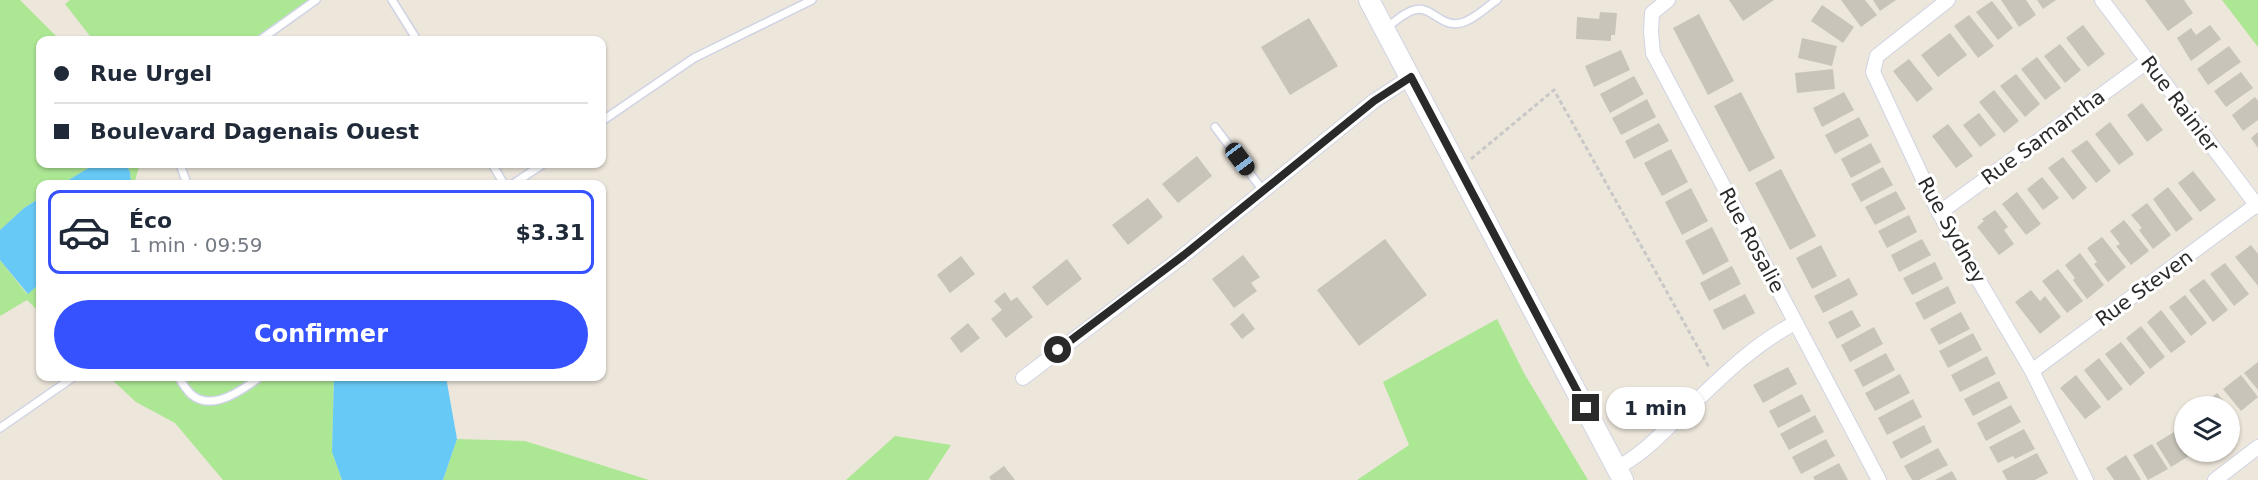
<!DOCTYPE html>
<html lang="fr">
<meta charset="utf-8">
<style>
body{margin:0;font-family:"DejaVu Sans",sans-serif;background:#f6f6f7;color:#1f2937;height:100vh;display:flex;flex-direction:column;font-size:22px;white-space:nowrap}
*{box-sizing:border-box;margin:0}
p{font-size:20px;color:#747a83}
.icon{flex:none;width:33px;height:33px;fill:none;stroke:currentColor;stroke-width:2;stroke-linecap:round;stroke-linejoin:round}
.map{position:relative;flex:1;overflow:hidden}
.side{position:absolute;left:36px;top:180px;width:570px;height:201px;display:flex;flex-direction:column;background:#fff;border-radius:12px;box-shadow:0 2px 4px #0004}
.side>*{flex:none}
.banner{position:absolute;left:36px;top:36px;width:570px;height:132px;border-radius:12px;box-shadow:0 2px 4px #0004;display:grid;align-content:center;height:132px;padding:0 18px;background:#fff}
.tools{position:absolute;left:2174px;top:396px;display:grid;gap:12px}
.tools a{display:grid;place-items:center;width:66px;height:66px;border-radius:50%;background:#fff;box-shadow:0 2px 4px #0004;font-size:30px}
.end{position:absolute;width:27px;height:27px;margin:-14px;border:8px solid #2a2a2a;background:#fff;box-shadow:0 0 0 3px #fff}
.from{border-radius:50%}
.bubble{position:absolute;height:42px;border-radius:21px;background:#fff;box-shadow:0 2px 4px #0004;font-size:20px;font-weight:700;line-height:42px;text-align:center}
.car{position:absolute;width:18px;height:36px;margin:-18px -9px;border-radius:8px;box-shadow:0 0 4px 2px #0007;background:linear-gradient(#222 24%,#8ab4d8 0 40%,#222 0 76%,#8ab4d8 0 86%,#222 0)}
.banner b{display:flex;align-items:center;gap:21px;height:57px;font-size:22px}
.banner b+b{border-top:2px solid #e0e1e3}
.banner i{width:15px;height:15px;background:#1f2937}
ul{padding:10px 0 0;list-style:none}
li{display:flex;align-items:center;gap:18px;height:84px;margin:0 12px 9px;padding:0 6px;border:3px solid transparent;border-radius:12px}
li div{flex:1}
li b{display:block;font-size:22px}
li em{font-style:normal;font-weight:700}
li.active{border-color:#3652ff}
li>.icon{width:54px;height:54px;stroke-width:1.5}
.cta{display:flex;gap:12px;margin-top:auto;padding:12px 18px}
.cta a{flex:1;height:69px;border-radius:36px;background:#3652ff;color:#fff;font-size:24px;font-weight:700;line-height:69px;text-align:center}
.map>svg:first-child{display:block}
.green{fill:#ace794}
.water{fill:#67c9f6}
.building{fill:#c8c4ba}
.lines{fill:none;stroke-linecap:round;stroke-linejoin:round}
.service-casing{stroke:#d0d3e4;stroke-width:10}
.minor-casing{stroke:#d0d3e4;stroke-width:16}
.secondary-casing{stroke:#d0d3e4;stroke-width:22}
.path{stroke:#c8c8c8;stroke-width:3;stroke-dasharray:4.5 3;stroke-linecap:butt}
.service{stroke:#fff;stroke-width:7}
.minor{stroke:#fff;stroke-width:14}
.secondary{stroke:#fff;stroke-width:20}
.route{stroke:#2a2a2a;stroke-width:8}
.labels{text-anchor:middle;stroke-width:6;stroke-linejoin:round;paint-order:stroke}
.street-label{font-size:20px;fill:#2a2a2a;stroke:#fff}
</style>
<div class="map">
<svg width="2258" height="480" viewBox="0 0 2258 480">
<rect width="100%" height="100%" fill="#ede6db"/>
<g class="green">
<path d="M0,0H20L60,40H40V164H95L62,184H40V198L24,208L0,230Z"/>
<path d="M70,0H309L255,40H93L65,4Z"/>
<path d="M2222,0H2258V47Z"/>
<path d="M126,164H140L134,184H131L130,172Z"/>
<path d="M0,260L27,294L40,283V313L27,300L0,316Z"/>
<path d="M1497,319L1524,373L1588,480H1357L1409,445L1383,382Z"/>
<path d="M109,377H334L332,452L342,480H223L175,423L136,402Z"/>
<path d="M895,436L951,445L928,480H846Z"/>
<path d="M457,439L525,441L649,480H443Z"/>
</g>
<g class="water">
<path d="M95,164H126L130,172L131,184H62Z"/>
<path d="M40,198V283L28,294L0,260V230L24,208Z"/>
<path d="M334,377H446L457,439L443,480H342L332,452Z"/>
</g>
<g class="building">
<path d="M1729,0H1774L1743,21Z"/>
<path d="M1841,0H1865L1877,15L1861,27Z"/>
<path d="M1873,0H1896L1880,11Z"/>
<path d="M2001,0H2026L2036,15L2019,27Z"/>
<path d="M2037,0H2056L2043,9Z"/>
<path d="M2145,0H2184L2193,13L2168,31Z"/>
<path d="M1992,1L2013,28L1998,40L1976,12Z"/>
<path d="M1822,5L1854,27L1843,43L1811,21Z"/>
<path d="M1600,12L1617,13L1615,35H1611V41L1576,39L1577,17L1599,19Z"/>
<path d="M1699,14L1734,81L1708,95L1673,28Z"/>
<path d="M1969,15L1994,46L1978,58L1954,26Z"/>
<path d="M1309,18L1338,66L1290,95L1261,47Z"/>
<path d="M2083,25L2105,54L2088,67L2066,38Z"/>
<path d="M2210,25L2221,39L2191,61L2177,38L2191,28L2196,35Z"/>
<path d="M1950,33L1967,55L1938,77L1921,55Z"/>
<path d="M1802,38L1837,46L1832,66L1798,58Z"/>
<path d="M2060,44L2081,70L2065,83L2044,56Z"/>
<path d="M2229,46L2241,62L2208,85L2197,69Z"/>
<path d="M1621,50L1630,70L1594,87L1585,66Z"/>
<path d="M2037,57L2061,88L2045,100L2021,69Z"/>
<path d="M1909,59L1933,89L1917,102L1893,71Z"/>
<path d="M1833,69L1835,89L1797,93L1795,73Z"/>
<path d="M2241,72L2253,88L2226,107L2214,91Z"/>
<path d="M2016,74L2040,104L2025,117L2000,86Z"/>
<path d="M1634,76L1644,94L1610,113L1600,94Z"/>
<path d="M1994,90L2019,121L2004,133L1979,102Z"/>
<path d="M1741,92L1775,158L1749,172L1714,106Z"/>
<path d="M1844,92L1854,110L1822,127L1813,108Z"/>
<path d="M2255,97L2258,101V120L2243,131L2232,115Z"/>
<path d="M1647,99L1656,117L1621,135L1612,118Z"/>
<path d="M2142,103L2163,130L2147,142L2127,115Z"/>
<path d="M1979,113L1996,135L1980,147L1963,125Z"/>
<path d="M1859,117L1869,136L1835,154L1825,135Z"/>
<path d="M2110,122L2134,154L2119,165L2095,134Z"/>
<path d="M1659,123L1669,141L1634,159L1625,141Z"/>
<path d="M1948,124L1973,156L1956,168L1932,136Z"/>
<path d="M2258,132V148L2251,138Z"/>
<path d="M2087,140L2111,171L2096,183L2071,151Z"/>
<path d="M1871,143L1881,162L1851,178L1841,159Z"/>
<path d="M1671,149L1688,182L1662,196L1644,163Z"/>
<path d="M1197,156L1212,176L1178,203L1162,184Z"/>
<path d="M2063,157L2087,188L2073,200L2048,168Z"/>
<path d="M1883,167L1893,185L1861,202L1851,184Z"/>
<path d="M1781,169L1816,236L1790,250L1755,183Z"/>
<path d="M2193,171L2216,200L2200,212L2178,183Z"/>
<path d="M2042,177L2059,198L2043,210L2027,189Z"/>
<path d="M2168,187L2193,219L2176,232L2153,199Z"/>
<path d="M1691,188L1708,221L1682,235L1665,202Z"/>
<path d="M1896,191L1906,209L1875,225L1865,207Z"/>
<path d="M2017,192L2041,224L2026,235L2002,204Z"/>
<path d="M1148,198L1163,217L1128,245L1112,225Z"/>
<path d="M2147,203L2171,235L2153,249L2139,230L2142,228L2131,215Z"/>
<path d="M1995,210L2008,227L2004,230L2014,244L1999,255L1977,227L1984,221L1982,219Z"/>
<path d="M1909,215L1917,232L1887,248L1878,231Z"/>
<path d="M2124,220L2149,251L2131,265L2116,246L2120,244L2110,231Z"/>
<path d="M1712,227L1729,261L1703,275L1685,241Z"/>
<path d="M2102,237L2126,267L2108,282L2094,264L2097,262L2087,248Z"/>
<path d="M1385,239L1427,295L1359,346L1317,290Z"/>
<path d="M1922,239L1931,255L1899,272L1891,255Z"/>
<path d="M1821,245L1837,276L1812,289L1796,258Z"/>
<path d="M2251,245L2258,254V286L2235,257Z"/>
<path d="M2080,253L2104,285L2087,299L2073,280L2075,278L2065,265Z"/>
<path d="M1243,255L1260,277L1251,283L1257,291L1234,308L1212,279Z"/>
<path d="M961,256L975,274L950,293L937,275Z"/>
<path d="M1067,259L1082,279L1047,306L1032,287Z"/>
<path d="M1935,262L1943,279L1912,295L1903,278Z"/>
<path d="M2225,263L2249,294L2234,306L2210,274Z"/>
<path d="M1732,266L1741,284L1709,301L1700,283Z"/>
<path d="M2058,269L2083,301L2067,313L2042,281Z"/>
<path d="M1849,278L1858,295L1823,313L1814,296Z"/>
<path d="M2204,279L2228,310L2213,322L2189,290Z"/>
<path d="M1948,286L1956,303L1924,320L1915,303Z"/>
<path d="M2031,290L2040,301L2045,296L2061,317L2040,334L2015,302Z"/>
<path d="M1005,292L1011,301L1017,297L1033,317L1006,338L991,319L1002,310L994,301Z"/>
<path d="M1745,294L1755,313L1723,330L1713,310Z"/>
<path d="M2185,295L2207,323L2191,336L2169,307Z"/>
<path d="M1852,310L1861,326L1837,339L1828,322Z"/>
<path d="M2161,310L2186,342L2171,353L2147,322Z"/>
<path d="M1961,312L1970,329L1939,345L1930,329Z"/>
<path d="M1243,313L1255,329L1242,339L1230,324Z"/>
<path d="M968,323L980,338L961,353L950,338Z"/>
<path d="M2141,326L2165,357L2150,369L2126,338Z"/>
<path d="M1874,327L1883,344L1850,362L1841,345Z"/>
<path d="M1973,333L1982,350L1948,368L1939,351Z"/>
<path d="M2121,342L2145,373L2130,386L2105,354Z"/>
<path d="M1886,353L1895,370L1863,387L1854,370Z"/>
<path d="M1987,356L1996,374L1960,392L1951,375Z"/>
<path d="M2099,358L2123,389L2108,401L2084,370Z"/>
<path d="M2258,362V390L2244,373Z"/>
<path d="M1788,367L1797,384L1763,403L1753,385Z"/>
<path d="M1900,374L1910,393L1875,411L1865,393Z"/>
<path d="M2076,375L2101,407L2085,419L2060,388Z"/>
<path d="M2241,375L2258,397L2241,411L2223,389Z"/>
<path d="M1999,381L2008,398L1973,416L1964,399Z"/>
<path d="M2217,393L2228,406H2201Z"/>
<path d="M1802,394L1811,411L1778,428L1769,411Z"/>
<path d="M1913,399L1922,417L1887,435L1878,418Z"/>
<path d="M2011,405L2021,422L1986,441L1977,423Z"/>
<path d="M2229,408L2236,417L2229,422Z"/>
<path d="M1815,415L1824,432L1789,450L1780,434Z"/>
<path d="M2184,418V439L2174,426Z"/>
<path d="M1924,425L1932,442L1901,459L1892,442Z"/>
<path d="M2024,429L2035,449L2015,459L2013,456L1998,463L1989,447Z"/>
<path d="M2174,432L2184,452L2189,456L2171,467L2156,443Z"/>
<path d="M1826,439L1835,456L1801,474L1792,457Z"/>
<path d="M2152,444L2168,469L2148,480L2133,455Z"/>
<path d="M1938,448L1948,465L1919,480H1912L1904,466Z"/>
<path d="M2037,453L2048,473L2035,480H2007L2002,471Z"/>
<path d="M2126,455L2140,478L2141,480H2114L2106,468Z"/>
<path d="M1839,463L1848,480H1815L1813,477Z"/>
<path d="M1004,466L1015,480H991L989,477Z"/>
<path d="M1952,471L1957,480H1935Z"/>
</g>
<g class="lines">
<defs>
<g id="service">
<path d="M392,0L417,40"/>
<path d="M1387,28C1395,21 1404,13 1414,10C1432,5 1440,28 1461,23C1474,20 1486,7 1497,0"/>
<path d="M260,40L316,0"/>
<path d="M602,121L694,58L812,0"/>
<path d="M1215,127L1264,192"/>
<path d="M180,164L187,184"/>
<path d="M492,164L504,184"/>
<path d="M513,184L543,164"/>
<path d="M178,376C182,383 187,391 192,395C213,412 244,389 261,376"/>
<path d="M0,428L75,376"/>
</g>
<g id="minor">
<path d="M1668,0L1652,13L1651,32L1653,53L1879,480"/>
<path d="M1948,0L1877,56L1873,72L1939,213L2032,371L2086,480"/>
<path d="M2102,0L2258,207"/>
<path d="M1939,213L2148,61"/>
<path d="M2032,371L2256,205"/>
<path d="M1023,378L1178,260L1374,101L1411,77"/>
<path d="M1616,468C1639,457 1656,439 1674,422C1714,385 1747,348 1795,323"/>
<path d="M2215,480L2258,447"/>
</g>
<path id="secondary" d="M1369,0L1623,480"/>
</defs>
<use href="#service" class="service-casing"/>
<use href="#minor" class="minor-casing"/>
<use href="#secondary" class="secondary-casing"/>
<path class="path" d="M1471,159L1554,90L1710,369"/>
<use href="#service" class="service"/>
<use href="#minor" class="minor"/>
<use href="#secondary" class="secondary"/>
</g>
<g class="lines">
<path class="route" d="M1058,350L1184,255L1374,101L1411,77L1586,408"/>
</g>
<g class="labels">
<g class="street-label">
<text transform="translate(2180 104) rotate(53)" y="7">Rue Rainier</text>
<text transform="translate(2043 137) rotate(-36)" y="7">Rue Samantha</text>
<text transform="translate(1952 230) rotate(61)" y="7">Rue Sydney</text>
<text transform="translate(1752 240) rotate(62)" y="7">Rue Rosalie</text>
<text transform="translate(2144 288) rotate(-36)" y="7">Rue Steven</text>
</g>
</g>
</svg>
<div class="tools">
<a><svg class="icon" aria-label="layers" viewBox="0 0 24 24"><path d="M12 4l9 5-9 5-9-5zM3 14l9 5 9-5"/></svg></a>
</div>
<i class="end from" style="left:1058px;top:350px"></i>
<i class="end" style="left:1586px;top:408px"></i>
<div class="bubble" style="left:1606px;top:387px;width:99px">1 min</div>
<i class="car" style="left:1240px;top:159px;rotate:143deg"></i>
<div class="banner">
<b><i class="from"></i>Rue Urgel</b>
<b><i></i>Boulevard Dagenais Ouest</b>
</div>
<section class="side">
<ul>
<li class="active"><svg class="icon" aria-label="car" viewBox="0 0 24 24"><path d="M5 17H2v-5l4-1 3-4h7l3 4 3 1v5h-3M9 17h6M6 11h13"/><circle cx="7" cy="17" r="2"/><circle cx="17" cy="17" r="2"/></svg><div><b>Éco</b><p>1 min · 09:59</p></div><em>$3.31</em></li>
</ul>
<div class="cta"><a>Confirmer</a></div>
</section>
</div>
